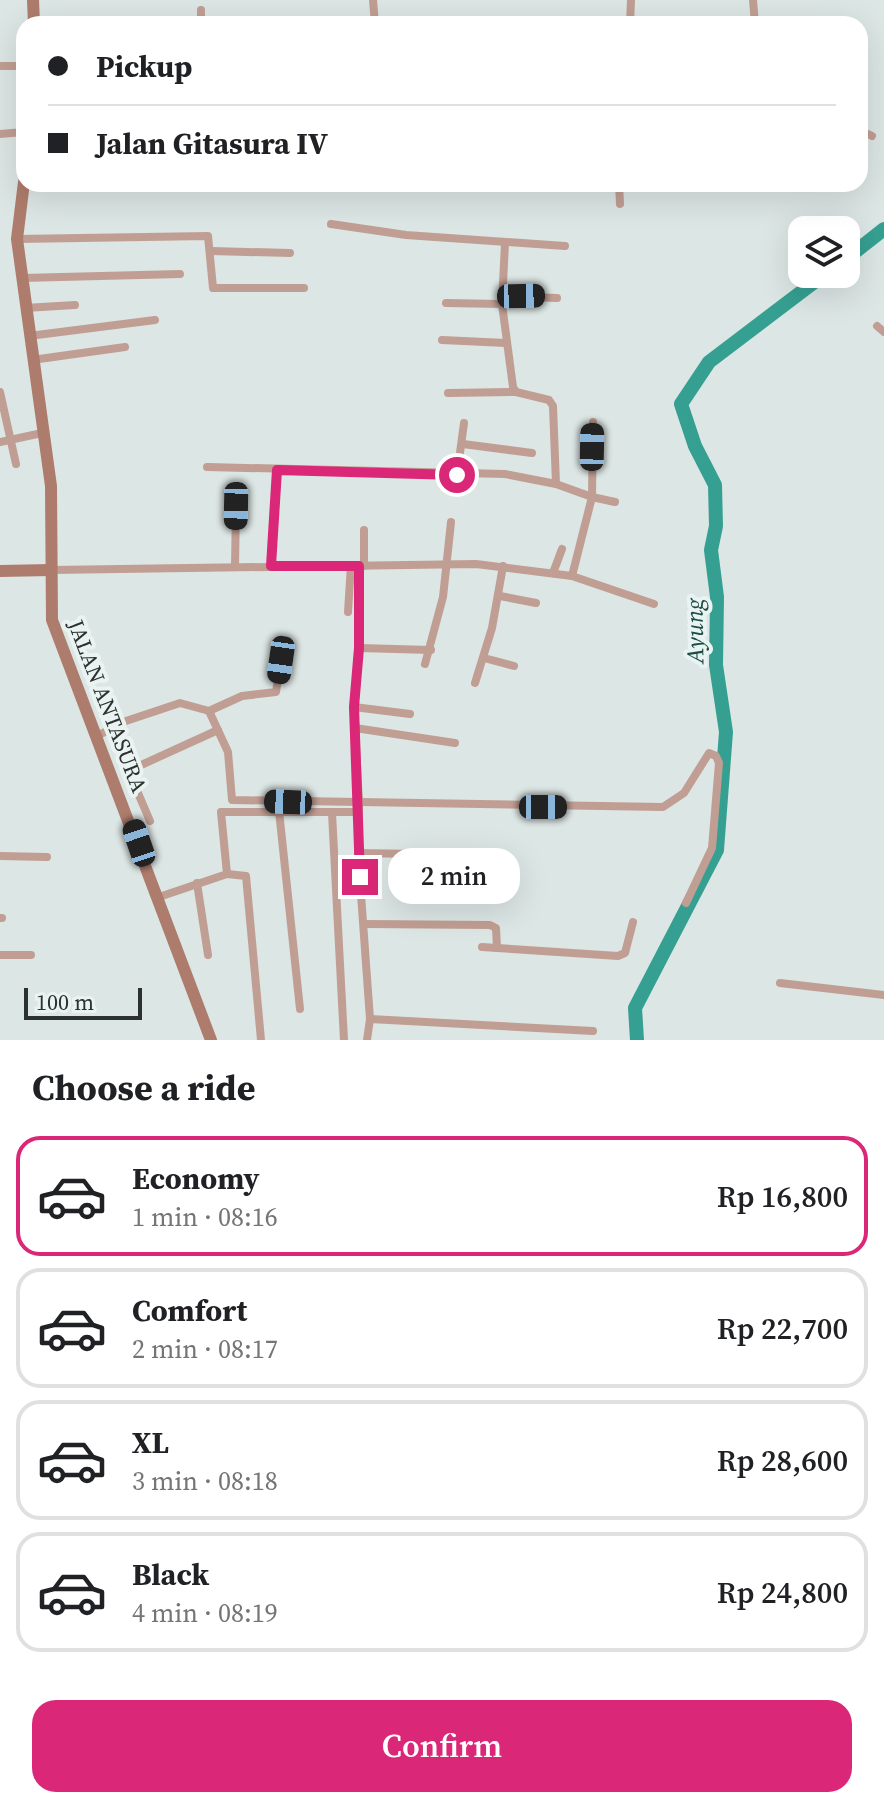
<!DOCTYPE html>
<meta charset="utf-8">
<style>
body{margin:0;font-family:"Source Serif 4",serif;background:#f6f6f6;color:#202124;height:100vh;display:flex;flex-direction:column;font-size:30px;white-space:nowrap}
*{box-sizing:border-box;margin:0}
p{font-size:26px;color:#757577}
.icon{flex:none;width:44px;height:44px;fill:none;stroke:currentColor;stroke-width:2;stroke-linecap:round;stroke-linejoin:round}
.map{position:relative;height:1040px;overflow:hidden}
.panel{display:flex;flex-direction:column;background:#fff;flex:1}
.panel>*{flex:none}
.hud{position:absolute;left:16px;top:16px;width:852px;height:176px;border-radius:24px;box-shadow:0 8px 32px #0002;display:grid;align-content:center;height:176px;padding:0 32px;background:#fff}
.buttons{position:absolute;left:788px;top:216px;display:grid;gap:16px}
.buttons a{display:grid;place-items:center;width:72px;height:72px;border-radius:16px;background:#fff;box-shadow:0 8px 32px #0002;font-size:40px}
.scale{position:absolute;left:24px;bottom:20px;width:118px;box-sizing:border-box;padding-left:8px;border:4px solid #2c302f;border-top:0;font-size:22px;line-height:28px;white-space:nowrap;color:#2c302f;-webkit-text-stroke:6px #e9f3f1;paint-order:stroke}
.end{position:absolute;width:36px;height:36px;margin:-18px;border:10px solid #db2777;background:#fff;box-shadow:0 0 0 4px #fff}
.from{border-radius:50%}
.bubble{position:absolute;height:56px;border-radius:24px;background:#fff;box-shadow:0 8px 32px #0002;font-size:26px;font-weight:600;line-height:56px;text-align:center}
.car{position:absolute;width:24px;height:48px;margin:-24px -12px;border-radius:10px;box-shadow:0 0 6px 2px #0007;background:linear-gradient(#222 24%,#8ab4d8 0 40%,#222 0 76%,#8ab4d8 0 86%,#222 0)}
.hud b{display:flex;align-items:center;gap:28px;height:76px;font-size:30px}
.hud b+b{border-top:2px solid #e0e0e0}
.hud i{width:20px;height:20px;background:#202124}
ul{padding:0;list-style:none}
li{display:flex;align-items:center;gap:24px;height:120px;margin:0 16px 12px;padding:0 16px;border:4px solid #e0e0e0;border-radius:24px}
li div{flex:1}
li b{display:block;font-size:30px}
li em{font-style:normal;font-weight:600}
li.selected{border-color:#db2777}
li>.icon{width:72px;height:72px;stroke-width:1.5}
h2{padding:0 32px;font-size:36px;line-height:96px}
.primary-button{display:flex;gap:16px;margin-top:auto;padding:16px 32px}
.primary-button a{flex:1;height:92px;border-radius:24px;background:#db2777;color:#fff;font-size:32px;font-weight:600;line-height:92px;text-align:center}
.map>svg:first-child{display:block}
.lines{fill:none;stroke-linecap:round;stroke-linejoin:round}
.river{stroke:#35a091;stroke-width:14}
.street{stroke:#c19e93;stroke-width:8}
.secondary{stroke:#ae7c6c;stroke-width:12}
.route{stroke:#db2777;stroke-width:10}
.labels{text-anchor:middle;stroke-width:8;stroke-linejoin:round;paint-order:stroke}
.street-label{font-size:22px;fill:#2c302f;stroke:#e9f3f1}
.water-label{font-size:24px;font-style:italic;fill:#1e4c44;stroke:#e9f3f1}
</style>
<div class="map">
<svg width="884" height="1040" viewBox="0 0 884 1040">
<rect width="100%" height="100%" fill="#dce6e4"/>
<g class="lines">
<g class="river">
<path d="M846,259L884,229"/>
<path d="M637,1040L635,1008L717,850L726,732L716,665L717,597L711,550L716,526L715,485L695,446L681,404L709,362L825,274"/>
</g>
<g class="street">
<path d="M373,0L375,24"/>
<path d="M753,0L755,24"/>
<path d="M201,24V10"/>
<path d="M630,24L631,0"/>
<path d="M0,66H24"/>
<path d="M860,130L872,136"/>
<path d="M0,134L24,132"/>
<path d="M619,184L620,204"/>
<path d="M331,224L406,235L565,246"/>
<path d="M17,239L208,236L213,288H304"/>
<path d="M211,251L290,253"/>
<path d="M22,278L180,274"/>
<path d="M502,296L557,298"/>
<path d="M446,303L502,304"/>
<path d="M25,308L75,305"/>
<path d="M877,326L884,332"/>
<path d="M29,336L155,320"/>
<path d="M442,340L506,343"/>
<path d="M32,360L125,347"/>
<path d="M0,392L16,464"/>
<path d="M448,393L516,392"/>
<path d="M593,422L592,497L615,502"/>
<path d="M0,442L42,433"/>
<path d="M463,444L532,453"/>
<path d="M207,467L505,474L556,484L553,406L549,400L516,392L513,387L502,304L505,243"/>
<path d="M457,475L464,423"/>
<path d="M556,484L592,497L572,576"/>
<path d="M271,566L277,470"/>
<path d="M359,566V648L354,707L359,803L358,853L370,1019L367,1040"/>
<path d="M364,566V530"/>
<path d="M235,567L236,506"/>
<path d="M51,570L476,564L572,576L654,604"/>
<path d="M553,573L562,549"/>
<path d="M500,596L536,603"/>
<path d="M348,612L351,565"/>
<path d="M359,648L431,650"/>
<path d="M484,658L514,666"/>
<path d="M425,664L443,597L451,522"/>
<path d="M475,683L492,628L503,566"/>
<path d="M354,707L410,714"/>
<path d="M209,711L242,696L276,692L281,660"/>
<path d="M355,728L455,743"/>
<path d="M111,730L150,821"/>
<path d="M97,736L126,721L180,703L209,711L228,752L232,800L663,807L684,793L709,753L716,756L719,763L712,848L686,903"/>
<path d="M128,771L218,730"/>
<path d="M279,811L300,1009"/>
<path d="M332,813L344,1040"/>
<path d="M358,853L417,854L421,882L488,889"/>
<path d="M0,856L47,857"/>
<path d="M227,874L246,876L261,1040"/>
<path d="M197,883L208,955"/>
<path d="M159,897L227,874L221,812H358"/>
<path d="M0,918H2"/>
<path d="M365,924L490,925L496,928L497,948L618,956L625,953L633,922"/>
<path d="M482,947L497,948"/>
<path d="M0,955H31"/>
<path d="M780,983L884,995"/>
<path d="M370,1019L593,1031"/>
</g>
<g class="secondary">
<path d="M33,0L34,24"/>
<path d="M24,182L17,239L51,486L52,620L211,1040"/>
<path d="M0,571L51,570"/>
</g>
</g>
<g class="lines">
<path class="route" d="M360,877L354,707L359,648V566H271L277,470L457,475"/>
</g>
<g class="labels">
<g class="street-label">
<text transform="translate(108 706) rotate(69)" y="8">JALAN ANTASURA</text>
</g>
<g class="water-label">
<text transform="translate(695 631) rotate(-91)" y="8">Ayung</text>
</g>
</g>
</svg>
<div class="buttons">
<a><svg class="icon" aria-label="layers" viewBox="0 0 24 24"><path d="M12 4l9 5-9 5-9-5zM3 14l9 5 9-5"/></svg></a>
</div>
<div class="scale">100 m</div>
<i class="end from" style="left:457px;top:475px"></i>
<i class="end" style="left:360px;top:877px"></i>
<div class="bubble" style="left:388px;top:848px;width:132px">2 min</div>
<i class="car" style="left:521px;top:296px;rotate:89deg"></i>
<i class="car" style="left:592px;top:447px;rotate:1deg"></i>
<i class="car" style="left:236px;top:506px;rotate:181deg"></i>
<i class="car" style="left:281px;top:660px;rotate:188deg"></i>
<i class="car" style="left:288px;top:802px;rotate:272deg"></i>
<i class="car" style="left:543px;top:807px;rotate:90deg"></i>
<i class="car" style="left:139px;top:843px;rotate:341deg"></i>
<div class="hud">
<b><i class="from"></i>Pickup</b>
<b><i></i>Jalan Gitasura IV</b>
</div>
</div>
<section class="panel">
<h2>Choose a ride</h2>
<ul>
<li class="selected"><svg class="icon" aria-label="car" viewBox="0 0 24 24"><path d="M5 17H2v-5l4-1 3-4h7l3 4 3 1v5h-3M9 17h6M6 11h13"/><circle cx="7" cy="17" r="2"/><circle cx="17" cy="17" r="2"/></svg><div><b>Economy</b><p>1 min · 08:16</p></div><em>Rp 16,800</em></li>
<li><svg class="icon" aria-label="car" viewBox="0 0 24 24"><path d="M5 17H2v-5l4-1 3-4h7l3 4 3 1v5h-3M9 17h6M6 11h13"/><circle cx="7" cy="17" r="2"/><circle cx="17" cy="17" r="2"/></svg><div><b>Comfort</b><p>2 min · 08:17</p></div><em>Rp 22,700</em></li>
<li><svg class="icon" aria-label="car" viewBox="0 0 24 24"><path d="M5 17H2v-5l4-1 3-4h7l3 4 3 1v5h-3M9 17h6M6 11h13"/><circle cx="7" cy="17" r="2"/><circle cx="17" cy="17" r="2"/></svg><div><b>XL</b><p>3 min · 08:18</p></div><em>Rp 28,600</em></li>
<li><svg class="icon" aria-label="car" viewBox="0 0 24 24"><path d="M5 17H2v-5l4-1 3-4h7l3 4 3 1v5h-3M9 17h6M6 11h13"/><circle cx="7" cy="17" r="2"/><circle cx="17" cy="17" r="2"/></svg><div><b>Black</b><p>4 min · 08:19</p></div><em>Rp 24,800</em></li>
</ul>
<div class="primary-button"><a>Confirm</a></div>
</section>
